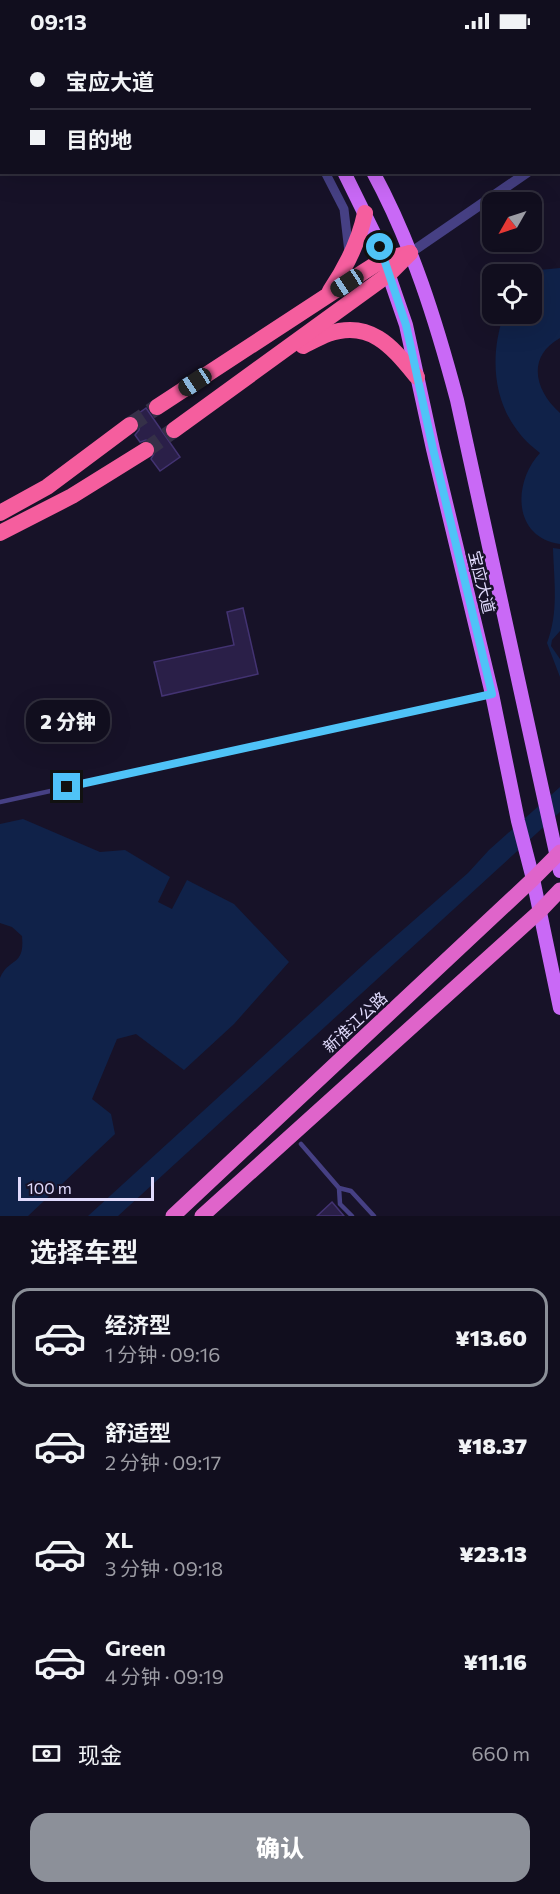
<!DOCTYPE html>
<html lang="zh">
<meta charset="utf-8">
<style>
body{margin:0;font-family:Commissioner,"Noto Sans SC",sans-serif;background:#1a1727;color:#f1f3f6;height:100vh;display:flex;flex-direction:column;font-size:22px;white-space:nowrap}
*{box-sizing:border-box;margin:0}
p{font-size:20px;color:#9c9ca4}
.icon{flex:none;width:33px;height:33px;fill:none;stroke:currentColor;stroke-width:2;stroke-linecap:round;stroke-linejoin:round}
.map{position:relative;height:1174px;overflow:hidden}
.panel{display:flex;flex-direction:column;background:#110e1e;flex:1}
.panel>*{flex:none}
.banner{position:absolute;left:0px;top:0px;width:561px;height:132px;box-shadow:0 6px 24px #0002,0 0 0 2px #302e3c;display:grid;align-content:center;height:132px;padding:0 30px;background:#110e1e}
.needle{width:39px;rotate:231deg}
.controls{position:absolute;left:482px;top:150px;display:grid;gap:12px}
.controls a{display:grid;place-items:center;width:60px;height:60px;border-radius:12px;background:#110e1e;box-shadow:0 6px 24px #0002,0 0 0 2px #302e3c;font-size:30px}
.scale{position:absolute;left:18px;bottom:15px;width:136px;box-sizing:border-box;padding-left:6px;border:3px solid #e1dbfd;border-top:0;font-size:16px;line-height:21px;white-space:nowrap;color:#e1dbfd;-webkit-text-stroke:4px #171228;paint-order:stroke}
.end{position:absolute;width:27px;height:27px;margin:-14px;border:8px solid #4fc3f7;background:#111;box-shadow:0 0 0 3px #111}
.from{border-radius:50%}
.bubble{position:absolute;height:42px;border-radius:18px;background:#110e1e;box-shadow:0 6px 24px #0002,0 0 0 2px #302e3c;font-size:20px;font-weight:800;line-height:42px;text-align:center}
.car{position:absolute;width:18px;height:36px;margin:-18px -9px;border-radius:8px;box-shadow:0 0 4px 2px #0007;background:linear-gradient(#222 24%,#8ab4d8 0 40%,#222 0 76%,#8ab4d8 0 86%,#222 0)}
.banner b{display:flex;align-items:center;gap:21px;height:57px;font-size:22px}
.banner b+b{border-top:2px solid #302e3c}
.banner i{width:15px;height:15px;background:#f1f3f6}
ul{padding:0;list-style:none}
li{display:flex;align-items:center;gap:18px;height:99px;margin:0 12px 9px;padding:0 18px;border:3px solid transparent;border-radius:18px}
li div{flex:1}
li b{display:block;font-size:22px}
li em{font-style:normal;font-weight:800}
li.current{border-color:#8c9099}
li>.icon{width:54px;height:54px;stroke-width:1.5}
h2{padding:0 30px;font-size:27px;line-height:72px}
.pay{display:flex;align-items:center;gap:15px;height:66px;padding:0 30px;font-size:22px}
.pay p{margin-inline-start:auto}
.cta{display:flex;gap:12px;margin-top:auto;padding:12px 30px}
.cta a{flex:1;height:69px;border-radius:18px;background:#8c9099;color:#fff;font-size:24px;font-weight:800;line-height:69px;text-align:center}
.status{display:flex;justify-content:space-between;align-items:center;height:42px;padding:0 30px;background:#110e1e;direction:ltr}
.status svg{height:16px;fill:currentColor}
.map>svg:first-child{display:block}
.water{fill:#102249}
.building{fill:#2a1f48;stroke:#433372;stroke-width:1.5}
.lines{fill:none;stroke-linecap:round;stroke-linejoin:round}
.motorway-tunnel{stroke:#353048;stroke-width:16;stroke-dasharray:16 8;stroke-linecap:butt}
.service{stroke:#464084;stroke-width:4.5}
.minor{stroke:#464084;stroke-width:9}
.tertiary{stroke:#464084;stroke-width:10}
.primary{stroke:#c969f6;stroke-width:14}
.trunk{stroke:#df64ca;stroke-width:15}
.motorway{stroke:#f55e9e;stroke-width:16}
.rail{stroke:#14cef0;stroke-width:3;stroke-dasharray:9 8;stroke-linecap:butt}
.route{stroke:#4fc3f7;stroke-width:8}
.labels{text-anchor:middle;stroke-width:5;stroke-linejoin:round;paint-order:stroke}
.street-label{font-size:16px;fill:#e1dbfd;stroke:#171228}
</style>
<div class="status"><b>09:13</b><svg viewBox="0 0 49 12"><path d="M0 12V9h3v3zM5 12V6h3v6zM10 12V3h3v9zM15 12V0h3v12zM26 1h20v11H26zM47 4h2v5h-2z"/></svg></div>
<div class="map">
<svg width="560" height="1174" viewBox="0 0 560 1174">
<rect width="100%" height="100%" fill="#171228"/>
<g class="water">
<path d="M560,226V296C526,315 535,349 560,371V502C512,495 513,440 540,411C533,405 525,399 520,392C492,358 490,312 504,272H531V232H529L539,228Z"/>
<path d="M553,506L560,507V589L552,598L551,604L560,617V635L547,601C559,570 554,539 553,506Z"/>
<path d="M560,745V770L118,1174H88L373,914L468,831L489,808Z"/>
<path d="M23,777L100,810L125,808L170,835L158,860L172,867L187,838L234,862L289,920L234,982L184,1028L136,992L117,997L92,1057L111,1072L115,1092L28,1174H0V936C9,915 25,925 22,894L12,885L0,881V782Z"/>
</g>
<g class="building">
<path d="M146,366L180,415L160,429L151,417L156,408L155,402L146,398L140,400L135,393L139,388L140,382L135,374Z"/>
<path d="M243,566L258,632L162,654L154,620L234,603L227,570Z"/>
<path d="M332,1160L344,1174H317Z"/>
</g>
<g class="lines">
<g class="motorway-tunnel">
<path d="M130,383L157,365"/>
<path d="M146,408L174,388"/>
</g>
<g class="service">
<path d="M0,760L489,653"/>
<path d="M301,1102L339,1146L351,1149L374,1174"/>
<path d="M339,1146L340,1162L352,1174"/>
</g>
<g class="minor">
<path d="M235,0L236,2"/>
<path d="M325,130L344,167L349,210"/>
</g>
<g class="tertiary">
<path d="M547,0L549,2"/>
<path d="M560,15V16"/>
<path d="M410,211L528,130"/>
</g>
<g class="primary">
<path d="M256,0L257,2"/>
<path d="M290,0L291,2"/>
<path d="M344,130L375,193L406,283L433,407L492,652L518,779L533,837L560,966"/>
<path d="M373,130C412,202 436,279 457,358L560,829"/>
</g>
<g class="trunk">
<path d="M173,1174L533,837L560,810"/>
<path d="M202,1174L540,869L560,848"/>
</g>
<g class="motorway">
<path d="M330,249C346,225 359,200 365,171"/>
<path d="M303,304C311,300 320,295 328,292C371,277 393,306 417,335"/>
<path d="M157,365L365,229L384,217L410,211"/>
<path d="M174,388L389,232L410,211"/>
<path d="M0,471L47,445L130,383"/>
<path d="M0,491L72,454L146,408"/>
</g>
<g class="rail">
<path d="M66,2L67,0"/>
<path d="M0,116L2,114"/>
<path d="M0,132L2,129"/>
</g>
</g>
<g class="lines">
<path class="route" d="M67,745L492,652L433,407L406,283L380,205"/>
</g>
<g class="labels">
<g class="street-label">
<text transform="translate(482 540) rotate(76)" y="6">宝应大道</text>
<text transform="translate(355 980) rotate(-43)" y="6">新淮江公路</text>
</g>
</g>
</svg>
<div class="controls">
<a><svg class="needle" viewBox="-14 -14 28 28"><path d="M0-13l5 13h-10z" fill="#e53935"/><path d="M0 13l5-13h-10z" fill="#9c9ca4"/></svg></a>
<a><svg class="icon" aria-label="locate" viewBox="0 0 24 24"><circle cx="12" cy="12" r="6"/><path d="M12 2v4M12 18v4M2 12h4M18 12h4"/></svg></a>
</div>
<div class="scale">100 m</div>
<i class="end from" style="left:380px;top:205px"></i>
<i class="end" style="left:67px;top:745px"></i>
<div class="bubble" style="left:26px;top:658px;width:84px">2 分钟</div>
<i class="car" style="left:347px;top:241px;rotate:237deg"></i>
<i class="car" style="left:195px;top:340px;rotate:237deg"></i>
<div class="banner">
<b><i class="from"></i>宝应大道</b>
<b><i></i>目的地</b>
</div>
</div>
<section class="panel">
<h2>选择车型</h2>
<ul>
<li class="current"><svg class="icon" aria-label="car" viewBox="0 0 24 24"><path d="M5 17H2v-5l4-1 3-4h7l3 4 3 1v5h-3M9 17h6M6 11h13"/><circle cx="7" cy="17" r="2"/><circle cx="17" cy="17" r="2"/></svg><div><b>经济型</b><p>1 分钟 · 09:16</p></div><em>¥13.60</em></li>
<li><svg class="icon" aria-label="car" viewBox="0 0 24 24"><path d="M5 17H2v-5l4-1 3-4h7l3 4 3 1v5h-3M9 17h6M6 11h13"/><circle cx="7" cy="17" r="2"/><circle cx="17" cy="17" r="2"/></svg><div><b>舒适型</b><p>2 分钟 · 09:17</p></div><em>¥18.37</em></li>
<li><svg class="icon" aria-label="car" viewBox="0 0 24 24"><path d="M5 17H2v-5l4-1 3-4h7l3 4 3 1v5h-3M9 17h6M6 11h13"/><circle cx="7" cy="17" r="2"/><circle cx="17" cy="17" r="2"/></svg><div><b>XL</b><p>3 分钟 · 09:18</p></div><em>¥23.13</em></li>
<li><svg class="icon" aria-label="car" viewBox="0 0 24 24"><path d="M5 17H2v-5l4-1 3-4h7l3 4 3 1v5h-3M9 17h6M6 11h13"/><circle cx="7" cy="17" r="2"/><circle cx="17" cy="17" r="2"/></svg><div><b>Green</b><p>4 分钟 · 09:19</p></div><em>¥11.16</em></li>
</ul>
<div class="pay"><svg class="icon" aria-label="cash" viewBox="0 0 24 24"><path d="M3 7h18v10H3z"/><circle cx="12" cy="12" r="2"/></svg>现金<p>660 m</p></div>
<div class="cta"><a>确认</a></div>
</section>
